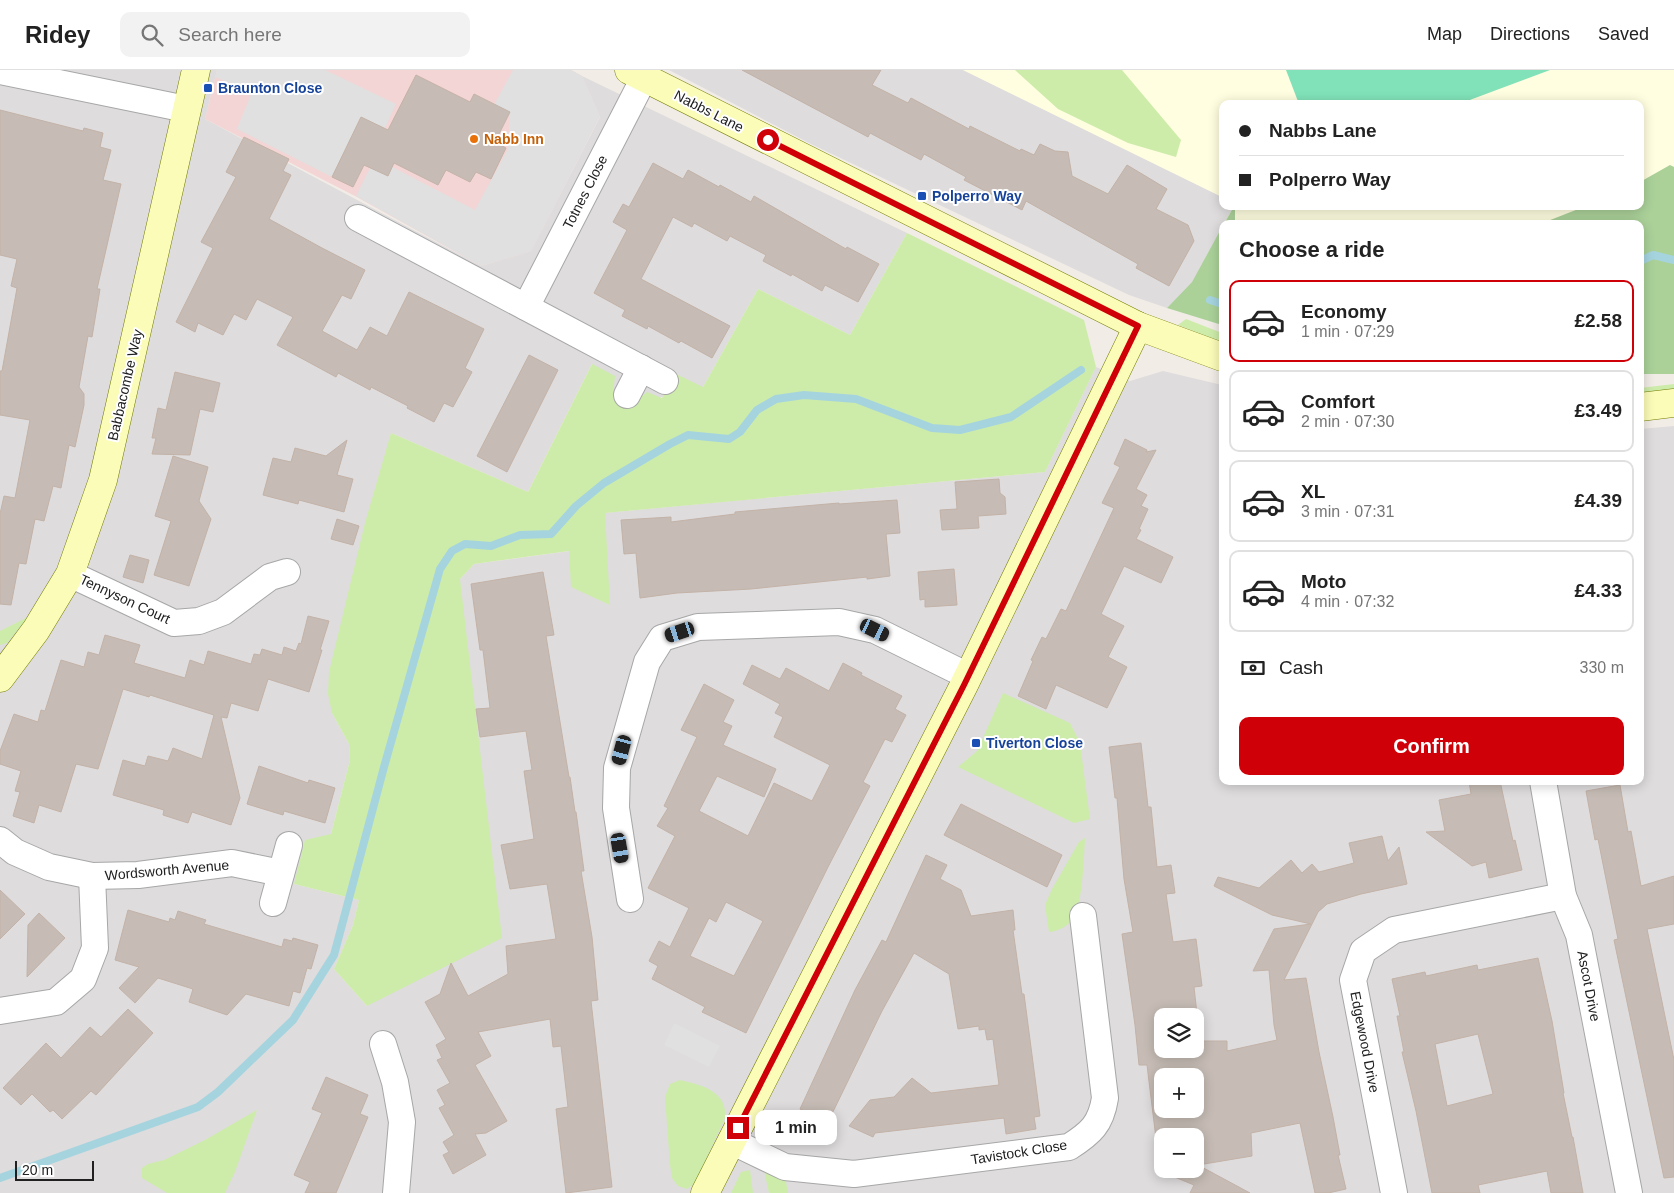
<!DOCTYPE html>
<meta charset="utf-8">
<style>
body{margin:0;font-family:Arial,sans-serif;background:#f2f2f2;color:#222;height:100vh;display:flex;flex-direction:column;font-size:19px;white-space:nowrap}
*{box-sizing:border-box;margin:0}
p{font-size:16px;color:#767676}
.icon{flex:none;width:28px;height:28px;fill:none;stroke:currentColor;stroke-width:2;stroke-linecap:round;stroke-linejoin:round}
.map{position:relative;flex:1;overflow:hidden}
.side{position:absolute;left:1219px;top:150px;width:425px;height:565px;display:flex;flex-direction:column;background:#fff;border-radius:10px;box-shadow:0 2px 12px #0003}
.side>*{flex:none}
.banner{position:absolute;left:1219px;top:30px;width:425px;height:110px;border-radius:10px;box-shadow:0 2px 12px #0003;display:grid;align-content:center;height:110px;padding:0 20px;background:#fff}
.controls{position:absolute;left:1154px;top:938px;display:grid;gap:10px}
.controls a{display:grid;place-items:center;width:50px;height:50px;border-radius:10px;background:#fff;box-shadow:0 2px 12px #0003;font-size:25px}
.scale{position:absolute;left:15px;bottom:12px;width:79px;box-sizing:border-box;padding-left:5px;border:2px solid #202020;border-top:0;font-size:14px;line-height:18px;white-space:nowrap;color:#202020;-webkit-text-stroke:4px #fff;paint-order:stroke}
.end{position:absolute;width:22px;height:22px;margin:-11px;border:6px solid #cf0007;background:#fff;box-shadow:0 0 0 2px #fff}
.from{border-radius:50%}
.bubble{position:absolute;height:35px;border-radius:10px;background:#fff;box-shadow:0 2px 12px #0003;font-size:16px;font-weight:700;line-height:35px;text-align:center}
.car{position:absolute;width:15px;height:30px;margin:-15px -8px;border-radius:6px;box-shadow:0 0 4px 1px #0007;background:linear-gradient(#222 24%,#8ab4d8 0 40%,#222 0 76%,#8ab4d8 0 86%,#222 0)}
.banner b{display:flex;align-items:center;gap:18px;height:48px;font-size:19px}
.banner b+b{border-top:1px solid #e0e0e0}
.banner i{width:12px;height:12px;background:#222}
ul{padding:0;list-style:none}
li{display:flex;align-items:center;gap:15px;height:82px;margin:0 10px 8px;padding:0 10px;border:2px solid #e0e0e0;border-radius:10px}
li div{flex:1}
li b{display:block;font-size:19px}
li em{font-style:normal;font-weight:700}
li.on{border-color:#cf0007}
li>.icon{width:45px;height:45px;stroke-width:1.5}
h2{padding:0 20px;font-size:22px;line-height:60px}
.pay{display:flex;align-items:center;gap:12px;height:55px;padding:0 20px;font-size:19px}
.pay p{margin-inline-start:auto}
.button{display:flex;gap:10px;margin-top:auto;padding:10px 20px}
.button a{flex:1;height:58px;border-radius:10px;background:#cf0007;color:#fff;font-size:20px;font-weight:700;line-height:58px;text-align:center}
header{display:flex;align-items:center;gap:30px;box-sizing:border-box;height:70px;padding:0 25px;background:#fff;border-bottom:1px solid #e0e0e0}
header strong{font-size:24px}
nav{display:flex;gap:28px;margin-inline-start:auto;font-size:18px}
.search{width:350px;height:45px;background:#f2f2f2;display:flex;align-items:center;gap:12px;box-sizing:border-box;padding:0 18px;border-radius:10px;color:#767676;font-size:19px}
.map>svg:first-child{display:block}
.residential{fill:#dedcdd;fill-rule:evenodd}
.commercial{fill:#f2d5d4}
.education{fill:#fffee0}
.grass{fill:#cdecaa}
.forest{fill:#abd199}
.pitch{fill:#81e2b9}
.parking{fill:#e0e0e0}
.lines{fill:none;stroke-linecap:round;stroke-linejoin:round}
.stream{stroke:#a5d4df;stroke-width:8}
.building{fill:#c6bcb5;stroke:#c3b2a7;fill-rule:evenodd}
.street-casing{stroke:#a7a7a7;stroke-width:28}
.secondary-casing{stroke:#737c01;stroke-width:29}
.street{stroke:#fff;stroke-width:26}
.secondary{stroke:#fbfcb8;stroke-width:28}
.route{stroke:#cf0007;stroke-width:6}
.transit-dot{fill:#1a4fb4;stroke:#fff;stroke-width:2}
.food-dot{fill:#e8710a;stroke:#fff;stroke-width:2}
.labels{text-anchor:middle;stroke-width:4;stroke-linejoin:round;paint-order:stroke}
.transit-label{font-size:14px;font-weight:bold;fill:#164399;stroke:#fff;text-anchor:start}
.street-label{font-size:14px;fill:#202020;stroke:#fff}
.food-label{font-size:14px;font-weight:bold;fill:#c56008;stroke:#fff;text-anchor:start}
</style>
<header>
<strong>Ridey</strong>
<div class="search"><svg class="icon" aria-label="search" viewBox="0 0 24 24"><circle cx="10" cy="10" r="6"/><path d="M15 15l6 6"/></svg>Search here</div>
<nav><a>Map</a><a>Directions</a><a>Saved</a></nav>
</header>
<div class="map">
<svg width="1674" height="1123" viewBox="0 0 1674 1123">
<rect width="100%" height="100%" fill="#f1ece6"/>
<g class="residential">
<path d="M0,0H217L205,49L481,196L531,181L600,47L582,6L907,163L850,265L758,219L703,317L633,334L613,324L592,294L528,422L391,363L332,643L349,674L350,690L331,764L294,814L359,830L353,855L334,899L367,936L460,509L474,494L570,481L609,534L604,443L1045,402L1096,297L1130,311L1163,301L1222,315V711H1640V359L1674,356V1123H0ZM1162,946H1195V979H1162ZM1162,1006H1195V1039H1162ZM1162,1066H1195V1099H1162Z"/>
<path d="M669,0H963L1222,127V136H1234L1224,154H1222V157L1192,212L1167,238L1129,225L811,74Z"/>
</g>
<path class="commercial" d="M217,0H571L582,6L600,46L531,181L481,196L355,126L205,49Z"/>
<path class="education" d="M963,0H1674V304H1640V154H1224L1234,136H1640V34H1222V127Z"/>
<g class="grass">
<path d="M1015,0H1122L1181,70L1176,87L1128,73L1058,39Z"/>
<path d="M907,163L1084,250L1096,297L1045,402L605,443L610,535L571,517L569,481L474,494L460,509L502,868L367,936L334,899L353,855L359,830L294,814L305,770L331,764L350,690L349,674L332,643L328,624L329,602L365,453L391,363L528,422L592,294L615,306L613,324L633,334L647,322L662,328L676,304L703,317L758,219L850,265Z"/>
<path d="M1186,249L1222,263V272L1178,255Z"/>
<path d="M1674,314V321L1640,324V318Z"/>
<path d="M28,547L7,573L0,575V561Z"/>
<path d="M1003,623L1070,653L1080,673L1090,749L1074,753L958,697L977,681Z"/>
<path d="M1085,768C1084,785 1083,837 1072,850C1068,856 1056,862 1049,862L1045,835L1052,819L1079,772Z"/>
<path d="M680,1010C701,1015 728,1021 725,1048L695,1113L687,1119L678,1116L672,1108L670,1095L665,1027L670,1014Z"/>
<path d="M257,1040L235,1102L225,1123H167L142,1108V1098L148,1094L164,1090L205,1070Z"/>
<path d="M750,1100L753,1123H731L741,1102Z"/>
<path d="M764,1100L785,1106L788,1123H769Z"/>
</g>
<g class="forest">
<path d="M1670,95L1674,97V304H1640V154H1540L1586,136H1640V112Z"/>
<path d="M1234,136H1235V154H1224Z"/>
<path d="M1222,157V255L1167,238L1192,212Z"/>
</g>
<path class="pitch" d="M1286,0H1550L1459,34H1299Z"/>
<g class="parking">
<path d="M217,0H325L396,34L385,58L361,48L332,107L237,59L252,22L215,7Z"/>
<path d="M513,0H571L582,6L600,46L531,181L481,196L356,126L375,88L475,140L508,79L510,42L494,35Z"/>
<path d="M674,953L720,976L709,997L664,975Z"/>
</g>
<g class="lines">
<g class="stream">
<path d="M1640,191L1653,185L1674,190"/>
<path d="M1210,230L1222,234"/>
<path d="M0,1108L198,1037L218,1022L293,950L334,885L384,697L440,499L452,481L465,474L491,476L520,465L551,464L576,436L604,413L670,374L688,365L729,369L740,362L757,340L776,329L804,325L856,329L932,358L960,360L1011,347L1081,300"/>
</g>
</g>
<g class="building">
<path d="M742,0H881L872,15L908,33L911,28L969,59L970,56L1020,81L1021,79L1034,85L1040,74L1055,81L1068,82L1072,106L1108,124L1127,95L1167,119L1156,139L1188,155L1194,171L1169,216L1136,198L1138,194L1026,131L1022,140L964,110L966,107L924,84L921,90L870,63L868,67Z"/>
<path d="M416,5L470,32L474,24L510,42L495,72L506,78L491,109L476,102L470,112L446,100L438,115L394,93L388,106L364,95L353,117L332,107L361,47L388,60Z"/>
<path d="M0,40L83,61L84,58L103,63L100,77L111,80L103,110L121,114L97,219H100L92,267L88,266L79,317L84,324V335L75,377L69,375L61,418L53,416L44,451L35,449L26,494L19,493L11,535L0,534V444L4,426L15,428L30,350L0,345V301H2L17,218L11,216L17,189L0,185Z"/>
<path d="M244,67L289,89L283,101L291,105L269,149L322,178L365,200L351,229L342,225L322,261L357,280L370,257L387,266L409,222L484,259L465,298L472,302L453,337L444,333L434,352L407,338L408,336L371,317L370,320L338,303L336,307L277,275L293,247L257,229L246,250L234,244L223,265L198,253L195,262L176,252L213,178L201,172L236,107L226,102Z"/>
<path d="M653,93L683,109L688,100L719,117L720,115L751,132L754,126L846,179L847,177L879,194L858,232L825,215L822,221L792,204L791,206L763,191L766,185L730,166L727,171L694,153L692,157L673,147L641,209L730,256L712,288L681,271L679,273L648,256L647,259L622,246L625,240L594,223L627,160L613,152L623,134L629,137Z"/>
<path d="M529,285L558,300L507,402L477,386Z"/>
<path d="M175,302L220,313L213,342L200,339L190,385L152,384L156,368H152L158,338L166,340Z"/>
<path d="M1125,369L1147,380L1146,382L1156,380L1136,419L1147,425L1141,436L1148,439L1139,459L1141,460L1136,469L1173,487L1161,513L1124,496L1101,544L1124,556L1108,587L1127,597L1107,638L1056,615L1046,639L1018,626L1033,591L1031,590L1042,567L1046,569L1061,539L1066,541L1114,438L1102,433L1120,397L1114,394Z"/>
<path d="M347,370L337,405L353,409L344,442L299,430L298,434L263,425L273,388L291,392L295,378L326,386Z"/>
<path d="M173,386L208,397L199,431L211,449L189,516L154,505L171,451L155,446Z"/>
<path d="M999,409L1000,423L1005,427L1006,444L978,446L979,458L942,460L940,440L957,439L955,412Z"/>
<path d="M897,430L900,463L886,464L890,506L867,509V507L751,519L677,523L640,528L636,483L624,484L621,450L671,447V452L735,444V442L839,433V434Z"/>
<path d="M337,449L359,456L353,475L331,469Z"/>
<path d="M130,485L149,490L143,513L123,507Z"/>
<path d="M954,499L957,535L925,537V529L920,530L918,502Z"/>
<path d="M543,502L554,565L546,566L569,707H570L575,742H576L584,801H581L592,867L598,930L591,931L612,1117L566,1123L556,1039L568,1037L561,976L553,977L550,949L478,962L491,986L475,995L507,1051L486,1063L475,1064L486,1085L453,1104L443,1085L449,1082L443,1072L454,1065L439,1038L445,1035L437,1020L450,1013L437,990L442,988L436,975L446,969L425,932L440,924L451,893L468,926L508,904L506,876L556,869L547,814L510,819L501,775L534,769L524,701L532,700L526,661L480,667L476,639L490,638L483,580H480L471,514Z"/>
<path d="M308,546L329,551L320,580H322L309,622L268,609L258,641L231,633L227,648L221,647L240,728L231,755L192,742L188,753L163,745L164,740L113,725L123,690L145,696L148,686L168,691L173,678L202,689L214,645L150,625L149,627L123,619L98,699L76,694L61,742L39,735L34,753L13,746L20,722L15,721L21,701L0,694V681L14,644L38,652L41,640L45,641L61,590L84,597L88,582L99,585L105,565L140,575L134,593L185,608L190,590L204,595L208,581L251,594L254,584L260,585L262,579L282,585L284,577L296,581L299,573L301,574Z"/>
<path d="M843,593L862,603L861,605L902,626L895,639L906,645L892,672L885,669L863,712L870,716L828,797L746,963L702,942L705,937L652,909L658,896L649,891L659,871L670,877L689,838L648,818L675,766L657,756L668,738L664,736L697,667L681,660L704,614L734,630L723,652L732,656L723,675L776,699L764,727L717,706L699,741L748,766L774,713L812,731L830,695L774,667L783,647L775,643L780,634L743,614L752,595L780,609L786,598L829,621ZM726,832L763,851L734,906L690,886L709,848L716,852Z"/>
<path d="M1141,673L1148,737H1151L1157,797L1171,795L1175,823L1166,824L1173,872L1196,869L1202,916L1194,917L1200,971H1227V981L1277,970L1274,955L1269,900L1253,901L1274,859L1311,854L1272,845L1214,816L1218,807L1259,818L1291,790L1302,803L1312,794L1319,802L1354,793L1349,773L1382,766L1388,791L1399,777L1407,814L1361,824L1327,834L1318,842L1284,910L1306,908L1319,982L1333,1047L1340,1085H1338L1346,1119L1328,1123H1315L1300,1053L1251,1063L1252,1086L1198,1095L1250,1123H1190L1194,1115L1160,1101L1147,995H1139L1135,955L1122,864L1133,862L1124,809L1117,728H1115L1109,677ZM1162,946H1195V979H1162ZM1162,1006H1195V1039H1162ZM1162,1066H1195V1099H1162Z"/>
<path d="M259,696L308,713L309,710L335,718L325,753L284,741L283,745L247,734Z"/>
<path d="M1469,711H1500L1513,771L1515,770L1522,800L1489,808L1486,792L1472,796L1426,762L1445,761L1439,730L1471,724Z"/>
<path d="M1620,715L1628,762L1631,761L1641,816L1674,806V854L1647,859L1674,990V1107L1664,1108L1614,870L1618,869L1598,769L1595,770L1586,721Z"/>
<path d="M961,734L1062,785L1047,817L944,765Z"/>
<path d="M926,785L947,795L940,809L961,820L971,846L1013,840L1015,860H1013L1022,924H1024L1040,1046L1034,1047L1036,1059L1006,1064L1004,1048L875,1063L873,1067L849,1056L870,1030L894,1027L912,1008L931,1023L999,1015L993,969L987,970L985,959L979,960V956L958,959L949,904L914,883L882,941L828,1052L800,1039L855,920L882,870L886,872Z"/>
<path d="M0,820L25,844L0,869Z"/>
<path d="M128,840L169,852L170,848L175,850L178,841L206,850L204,854L282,877L284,869L292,871L293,868L318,875L311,899L307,898L300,923L293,921L289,936L246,924L227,945L189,932L193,919L158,908L135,933L119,918L139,897L115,890Z"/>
<path d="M39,843L65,868L27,907L28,855Z"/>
<path d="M1538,888L1552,951L1564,1023H1563L1572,1067H1573L1583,1123H1551L1547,1101L1478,1115L1480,1123H1432L1416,1041L1402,982H1404L1397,946H1400L1392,909L1425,902L1426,906L1477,895L1478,900ZM1478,964L1493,1024L1447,1036L1435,974Z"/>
<path d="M128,939L153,963L96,1025L91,1021L62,1049L53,1040L50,1042L32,1024L21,1035L3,1018L46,973L61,988L90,957L101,967Z"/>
<path d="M326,1007L368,1025L360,1044L368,1047L336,1123H305L310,1112L294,1105L322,1043L312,1039Z"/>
</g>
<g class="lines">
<defs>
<g id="street">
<path d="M0,1L186,39"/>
<path d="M358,148L665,311"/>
<path d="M526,237L644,8"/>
<path d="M627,325L641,298"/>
<path d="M70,504L174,553L199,551L223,542L270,507L287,502"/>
<path d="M1543,711L1563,826L1579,865L1629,1123"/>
<path d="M0,770L15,782L49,797L92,806L138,805L232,793L281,803"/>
<path d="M630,829L616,738L617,698L647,592L662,568L698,557L839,552L875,560L968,606"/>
<path d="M273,833L289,775"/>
<path d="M0,941L56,932L83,909L95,878L92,806"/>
<path d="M383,974L395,1012L402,1052L396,1123"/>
<path d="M731,1071L785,1097L854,1104L1069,1077C1091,1063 1101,1054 1105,1028L1083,846"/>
<path d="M1394,1123L1353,910L1363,881L1394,860L1563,826"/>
</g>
<g id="secondary">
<path d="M629,0L1138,256L1222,287"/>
<path d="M1640,337L1674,333"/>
<path d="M0,608L36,560L70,504L103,410L196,0"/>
<path d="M705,1123L964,615L1138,256"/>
</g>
</defs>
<use href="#street" class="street-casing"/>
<use href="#secondary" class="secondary-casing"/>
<use href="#street" class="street"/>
<use href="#secondary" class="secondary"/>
</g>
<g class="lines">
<path class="route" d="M738,1058L964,615L1138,256L768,70"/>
</g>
<g class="transit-dot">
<rect x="203" y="13" width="10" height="10" rx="2.5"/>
<rect x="917" y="121" width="10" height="10" rx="2.5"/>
<rect x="971" y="668" width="10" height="10" rx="2.5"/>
</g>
<circle class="food-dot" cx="474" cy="69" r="5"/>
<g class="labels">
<g class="transit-label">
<text x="218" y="23">Braunton Close</text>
<text x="932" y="131">Polperro Way</text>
<text x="986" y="678">Tiverton Close</text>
</g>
<g class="street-label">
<text transform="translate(709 41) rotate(27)" y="5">Nabbs Lane</text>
<text transform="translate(585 122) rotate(-63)" y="5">Totnes Close</text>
<text transform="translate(125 315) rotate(-77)" y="5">Babbacombe Way</text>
<text transform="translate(125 529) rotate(25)" y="5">Tennyson Court</text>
<text transform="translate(167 800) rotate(-5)" y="5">Wordsworth Avenue</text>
<text transform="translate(1589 916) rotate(79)" y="5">Ascot Drive</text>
<text transform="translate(1365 972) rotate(79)" y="5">Edgewood Drive</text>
<text transform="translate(1019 1082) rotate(-9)" y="5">Tavistock Close</text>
</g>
<g class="food-label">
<text x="484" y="74">Nabb Inn</text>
</g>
</g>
</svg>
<div class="controls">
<a><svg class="icon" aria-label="layers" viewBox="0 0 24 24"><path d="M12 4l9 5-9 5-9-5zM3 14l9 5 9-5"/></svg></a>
<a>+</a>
<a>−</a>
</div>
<div class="scale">20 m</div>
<i class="end from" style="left:768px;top:70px"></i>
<i class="end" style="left:738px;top:1058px"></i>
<div class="bubble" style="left:755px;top:1040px;width:82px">1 min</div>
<i class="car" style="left:875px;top:560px;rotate:116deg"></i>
<i class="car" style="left:680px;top:562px;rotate:252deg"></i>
<i class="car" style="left:622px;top:680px;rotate:195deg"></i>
<i class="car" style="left:620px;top:778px;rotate:170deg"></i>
<div class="banner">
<b><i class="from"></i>Nabbs Lane</b>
<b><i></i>Polperro Way</b>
</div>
<section class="side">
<h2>Choose a ride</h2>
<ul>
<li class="on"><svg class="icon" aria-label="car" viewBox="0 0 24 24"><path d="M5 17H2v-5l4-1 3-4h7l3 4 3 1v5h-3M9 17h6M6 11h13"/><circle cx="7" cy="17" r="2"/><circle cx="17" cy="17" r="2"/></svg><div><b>Economy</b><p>1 min · 07:29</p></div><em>£2.58</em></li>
<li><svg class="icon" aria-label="car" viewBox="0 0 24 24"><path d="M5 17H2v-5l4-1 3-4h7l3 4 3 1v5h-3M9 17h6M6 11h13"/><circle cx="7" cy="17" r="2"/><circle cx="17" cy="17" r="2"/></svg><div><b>Comfort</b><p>2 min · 07:30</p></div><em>£3.49</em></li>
<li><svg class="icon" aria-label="car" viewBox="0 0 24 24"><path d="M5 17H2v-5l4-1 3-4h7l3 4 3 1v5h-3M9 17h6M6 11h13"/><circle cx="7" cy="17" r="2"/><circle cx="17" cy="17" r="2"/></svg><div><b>XL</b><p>3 min · 07:31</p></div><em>£4.39</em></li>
<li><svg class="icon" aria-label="car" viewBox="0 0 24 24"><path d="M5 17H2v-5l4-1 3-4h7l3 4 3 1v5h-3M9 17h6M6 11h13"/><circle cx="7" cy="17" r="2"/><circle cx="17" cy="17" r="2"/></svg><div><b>Moto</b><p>4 min · 07:32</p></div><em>£4.33</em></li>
</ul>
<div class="pay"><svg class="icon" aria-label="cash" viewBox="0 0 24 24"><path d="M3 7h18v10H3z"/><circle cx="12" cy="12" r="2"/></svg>Cash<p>330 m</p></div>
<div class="button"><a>Confirm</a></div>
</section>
</div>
